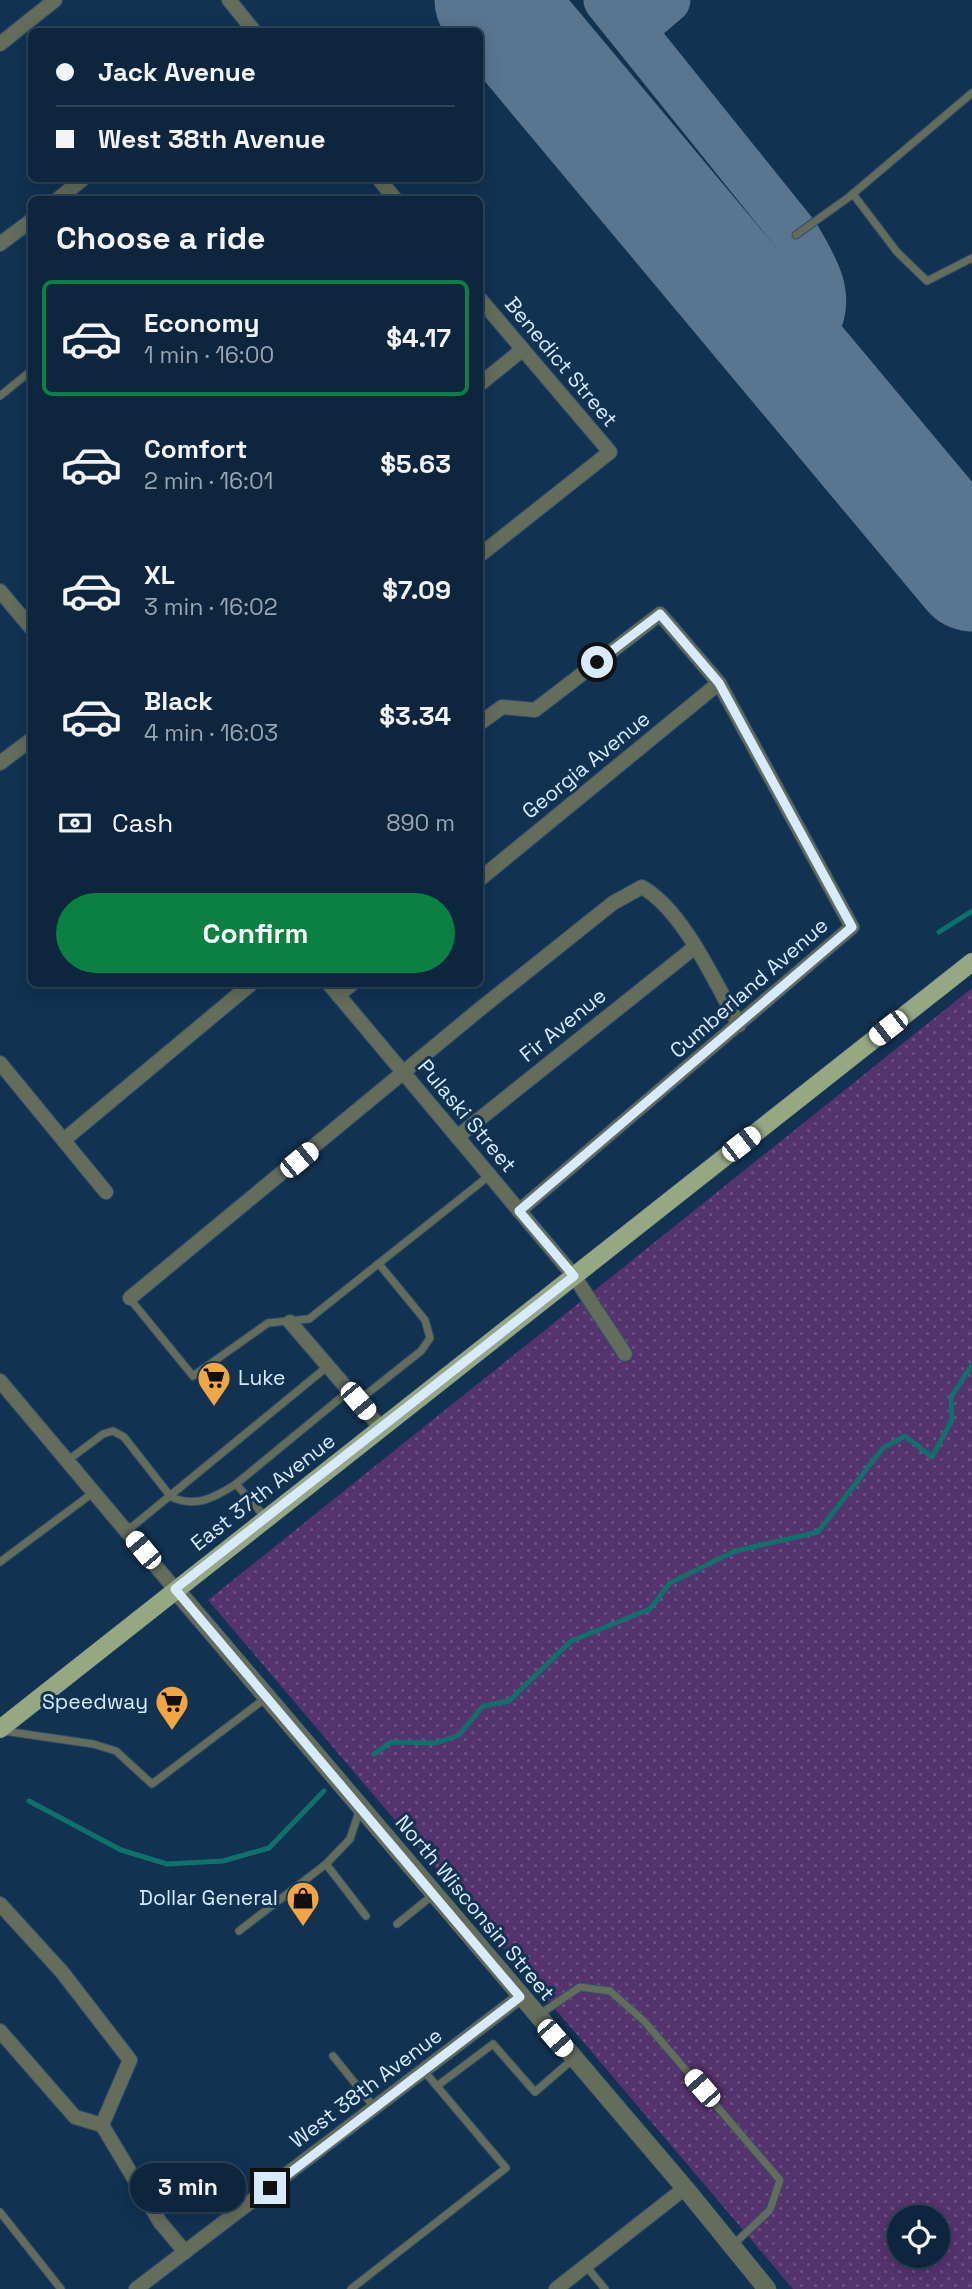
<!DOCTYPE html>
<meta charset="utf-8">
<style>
body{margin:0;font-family:"Space Grotesk",sans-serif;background:#1b3248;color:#f1f3f6;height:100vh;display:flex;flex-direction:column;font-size:26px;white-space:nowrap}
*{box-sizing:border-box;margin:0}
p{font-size:23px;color:#9aa5b0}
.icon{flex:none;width:38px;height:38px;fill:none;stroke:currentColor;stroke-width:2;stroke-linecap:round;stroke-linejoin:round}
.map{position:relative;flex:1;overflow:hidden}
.drawer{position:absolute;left:28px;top:196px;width:455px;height:791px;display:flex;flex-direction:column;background:#0d263d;border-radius:10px;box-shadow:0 4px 18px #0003,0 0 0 2px #2d4357}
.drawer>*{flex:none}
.top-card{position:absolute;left:28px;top:28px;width:455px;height:154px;border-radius:10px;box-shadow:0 4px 18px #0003,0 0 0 2px #2d4357;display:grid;align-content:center;height:154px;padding:0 28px;background:#0d263d}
.fabs{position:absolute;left:887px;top:2205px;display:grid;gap:14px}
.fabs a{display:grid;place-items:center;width:63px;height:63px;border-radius:50%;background:#0d263d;box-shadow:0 4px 18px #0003,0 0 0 2px #2d4357;font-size:35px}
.end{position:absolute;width:32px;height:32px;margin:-16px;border:9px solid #d7eafe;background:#111;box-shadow:0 0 0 4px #111}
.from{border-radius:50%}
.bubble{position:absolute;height:49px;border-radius:24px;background:#0d263d;box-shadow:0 4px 18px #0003,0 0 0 2px #2d4357;font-size:23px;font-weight:800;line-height:49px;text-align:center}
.car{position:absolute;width:21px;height:42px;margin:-21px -10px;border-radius:9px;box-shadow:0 0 5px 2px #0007;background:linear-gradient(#fff 24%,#345 0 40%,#fff 0 76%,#345 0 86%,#fff 0)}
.top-card b{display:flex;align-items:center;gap:24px;height:66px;font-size:26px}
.top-card b+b{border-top:2px solid #2d4357}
.top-card i{width:18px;height:18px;background:#f1f3f6}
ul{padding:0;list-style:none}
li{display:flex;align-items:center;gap:21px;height:116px;margin:0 14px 10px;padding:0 14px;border:4px solid transparent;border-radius:10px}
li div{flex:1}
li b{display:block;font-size:26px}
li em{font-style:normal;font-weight:800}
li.active{border-color:#0b8043}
li>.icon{width:63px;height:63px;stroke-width:1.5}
h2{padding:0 28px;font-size:32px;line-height:84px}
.pay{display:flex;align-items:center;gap:18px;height:77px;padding:0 28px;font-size:26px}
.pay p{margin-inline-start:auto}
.cta{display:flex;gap:14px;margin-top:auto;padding:14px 28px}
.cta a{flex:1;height:80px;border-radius:42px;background:#0b8043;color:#fff;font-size:28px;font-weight:800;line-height:80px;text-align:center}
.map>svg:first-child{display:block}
.grass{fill:url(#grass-dots);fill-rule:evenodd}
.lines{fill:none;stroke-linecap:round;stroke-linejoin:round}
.stream{stroke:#0e716c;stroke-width:5}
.taxiway{stroke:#597590;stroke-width:47}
.runway{stroke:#597590;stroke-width:117}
.service-casing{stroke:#314f6d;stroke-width:9}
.minor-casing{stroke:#314f6d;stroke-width:16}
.tertiary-casing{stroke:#314f6d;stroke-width:19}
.primary-casing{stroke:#314f6d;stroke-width:19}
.service{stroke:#636d5a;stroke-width:7}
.minor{stroke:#636d5a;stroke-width:14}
.tertiary{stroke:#636d5a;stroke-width:18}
.primary{stroke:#95a882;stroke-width:18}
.route{stroke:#d7eafe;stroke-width:9}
.labels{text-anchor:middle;stroke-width:6;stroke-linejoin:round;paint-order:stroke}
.street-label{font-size:21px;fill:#d7eafe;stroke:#113251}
.poi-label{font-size:21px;fill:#d7eafe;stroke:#113251;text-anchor:end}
</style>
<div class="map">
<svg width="972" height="2289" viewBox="0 0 972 2289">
<defs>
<pattern id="grass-dots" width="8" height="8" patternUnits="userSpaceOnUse" patternTransform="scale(1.75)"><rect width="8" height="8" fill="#55336d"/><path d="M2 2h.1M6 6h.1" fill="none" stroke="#6d5183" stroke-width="1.8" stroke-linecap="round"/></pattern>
</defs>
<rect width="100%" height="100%" fill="#113251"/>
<path class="grass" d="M972,988V2289H793L208,1600ZM900,2217H938V2256H900Z"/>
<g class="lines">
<g class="stream">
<path d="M939,932L972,911"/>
<path d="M374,1754L391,1742L436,1743L459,1735L483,1706L509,1701L571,1641L650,1609L670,1583L735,1551L818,1532L883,1448L905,1436L932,1457L952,1420L951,1397L972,1365"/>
<path d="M29,1801L121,1850L167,1864L223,1861L269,1848L324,1791"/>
</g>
<g class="taxiway">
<path d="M607,0L796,235C812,263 834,294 816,327C810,337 798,347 790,355"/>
<path d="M632,30L667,0"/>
</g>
<path class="runway" d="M493,0L972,573"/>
<defs>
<g id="service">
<path d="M853,194L897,252L927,281L972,258"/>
<path d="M796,235L849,197L972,93"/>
<path d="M0,396L32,370"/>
<path d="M130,1299L193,1376L268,1323L309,1319L490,1175"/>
<path d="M358,1401L421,1351L430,1338L425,1320L379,1264"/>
<path d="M67,1461L103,1434L113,1431L124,1437L171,1497C196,1508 214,1498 236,1484L266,1518"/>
<path d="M236,1484L349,1391"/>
<path d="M127,1531L328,1366"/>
<path d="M0,1562L94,1492"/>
<path d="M4,1731L93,1744L116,1751L152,1784L267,1697"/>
<path d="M360,1809L350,1839L326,1864L366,1916"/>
<path d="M397,1924L433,1895"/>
<path d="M239,1931L326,1864"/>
<path d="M540,2014L580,1987L610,1991L644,2021L780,2180L770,2210L733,2245"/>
<path d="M333,2056L375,2108"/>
<path d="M437,2086L493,2044L535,2092L573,2059"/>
<path d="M0,2212L61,2289"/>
<path d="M586,2266L605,2289"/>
<path d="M351,2289L506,2168L424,2071"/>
</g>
<g id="minor">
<path d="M229,0L255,32"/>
<path d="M0,44L55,0"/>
<path d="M378,178L396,200"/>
<path d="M57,200L84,178"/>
<path d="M0,244L32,220"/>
<path d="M480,299L610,452L480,555"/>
<path d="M480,384L522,350"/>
<path d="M0,591L32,629"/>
<path d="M480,723L502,707L535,710L660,614L719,683L852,927L519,1211"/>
<path d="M0,763L32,739"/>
<path d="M480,879L719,683"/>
<path d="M329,984L574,1276L625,1354"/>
<path d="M338,995L352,984"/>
<path d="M0,1063L106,1192"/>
<path d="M457,1137L695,947"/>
<path d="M65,1139L251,984"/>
<path d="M130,1298L480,1009L613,903L642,887C684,911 715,983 739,1025"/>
<path d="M290,1322L382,1429"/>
<path d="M0,1381L175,1589"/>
<path d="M0,1904L62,1972L130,2060L102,2125L160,2222L185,2252"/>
<path d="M0,2031L75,2117L102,2125"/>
<path d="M136,2289L520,1997"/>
<path d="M556,2289L685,2188"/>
</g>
<path id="tertiary" d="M175,1589L685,2188L767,2289"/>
<path id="primary" d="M0,1729L972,962"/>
</defs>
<use href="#service" class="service-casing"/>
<use href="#minor" class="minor-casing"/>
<use href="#tertiary" class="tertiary-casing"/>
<use href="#primary" class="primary-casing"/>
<use href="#service" class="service"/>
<use href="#minor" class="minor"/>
<use href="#tertiary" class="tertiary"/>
<use href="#primary" class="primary"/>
</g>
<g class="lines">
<path class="route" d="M270,2188L520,1997L175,1589L574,1276L519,1211L852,927L719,683L660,614L597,662"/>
</g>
<defs>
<symbol id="supermarket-pin" viewBox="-11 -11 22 30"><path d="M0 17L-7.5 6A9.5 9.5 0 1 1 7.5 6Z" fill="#f2a541" stroke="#113251"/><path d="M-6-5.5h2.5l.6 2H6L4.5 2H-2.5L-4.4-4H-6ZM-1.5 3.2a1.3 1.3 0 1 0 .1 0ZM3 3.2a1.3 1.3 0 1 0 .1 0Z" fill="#111"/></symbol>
<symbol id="shop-pin" viewBox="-11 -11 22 30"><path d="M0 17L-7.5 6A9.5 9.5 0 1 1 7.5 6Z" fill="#f2a541" stroke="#113251"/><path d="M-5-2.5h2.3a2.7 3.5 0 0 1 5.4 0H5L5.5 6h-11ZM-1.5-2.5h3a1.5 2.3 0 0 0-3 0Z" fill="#111"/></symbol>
</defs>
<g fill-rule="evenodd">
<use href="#supermarket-pin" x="195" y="1359" width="38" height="52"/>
<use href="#supermarket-pin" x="153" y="1683" width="38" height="52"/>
<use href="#shop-pin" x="284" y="1879" width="38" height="52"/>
</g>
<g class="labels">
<g class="street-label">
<text transform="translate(561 362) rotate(50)" y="7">Benedict Street</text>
<text transform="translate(586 765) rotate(-39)" y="7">Georgia Avenue</text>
<text transform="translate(749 988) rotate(-41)" y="7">Cumberland Avenue</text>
<text transform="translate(563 1025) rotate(-39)" y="7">Fir Avenue</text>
<text transform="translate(467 1116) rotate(50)" y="7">Pulaski Street</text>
<text transform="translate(263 1492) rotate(-38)" y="7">East 37th Avenue</text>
<text transform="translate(475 1908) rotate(50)" y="7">North Wisconsin Street</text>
<text transform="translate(366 2088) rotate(-37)" y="7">West 38th Avenue</text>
</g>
<g class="poi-label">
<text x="238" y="1385" text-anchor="start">Luke</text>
<text x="148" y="1709">Speedway</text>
<text x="278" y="1905">Dollar General</text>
</g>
</g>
</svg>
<div class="fabs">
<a><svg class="icon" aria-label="locate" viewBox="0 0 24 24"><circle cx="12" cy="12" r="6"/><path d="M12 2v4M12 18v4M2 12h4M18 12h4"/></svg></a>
</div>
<i class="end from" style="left:597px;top:662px"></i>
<i class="end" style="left:270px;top:2188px"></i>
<div class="bubble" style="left:130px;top:2163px;width:116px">3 min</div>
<i class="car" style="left:888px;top:1028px;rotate:232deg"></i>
<i class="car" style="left:741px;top:1144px;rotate:52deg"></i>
<i class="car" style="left:299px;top:1160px;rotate:51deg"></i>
<i class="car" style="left:358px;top:1401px;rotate:140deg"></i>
<i class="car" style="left:143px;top:1550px;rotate:320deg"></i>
<i class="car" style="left:555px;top:2038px;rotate:139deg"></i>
<i class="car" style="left:702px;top:2088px;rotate:319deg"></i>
<div class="top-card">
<b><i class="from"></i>Jack Avenue</b>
<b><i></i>West 38th Avenue</b>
</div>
<section class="drawer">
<h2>Choose a ride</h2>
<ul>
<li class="active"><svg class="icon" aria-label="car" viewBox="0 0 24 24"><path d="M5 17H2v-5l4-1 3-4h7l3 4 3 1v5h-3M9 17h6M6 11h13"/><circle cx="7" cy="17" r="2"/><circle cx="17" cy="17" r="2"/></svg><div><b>Economy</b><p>1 min · 16:00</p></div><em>$4.17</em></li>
<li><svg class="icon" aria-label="car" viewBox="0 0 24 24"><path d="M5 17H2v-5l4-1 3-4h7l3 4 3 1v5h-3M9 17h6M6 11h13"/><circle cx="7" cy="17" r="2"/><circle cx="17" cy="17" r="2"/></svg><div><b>Comfort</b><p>2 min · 16:01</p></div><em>$5.63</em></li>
<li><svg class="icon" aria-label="car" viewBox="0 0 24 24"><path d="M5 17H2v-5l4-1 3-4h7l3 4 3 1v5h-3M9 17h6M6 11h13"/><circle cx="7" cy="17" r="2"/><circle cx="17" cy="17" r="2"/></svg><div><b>XL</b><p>3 min · 16:02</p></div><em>$7.09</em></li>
<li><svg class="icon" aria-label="car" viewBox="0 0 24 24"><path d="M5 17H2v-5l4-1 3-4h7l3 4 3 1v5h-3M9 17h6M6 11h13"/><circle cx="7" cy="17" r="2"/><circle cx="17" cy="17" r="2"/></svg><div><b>Black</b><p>4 min · 16:03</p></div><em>$3.34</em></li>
</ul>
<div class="pay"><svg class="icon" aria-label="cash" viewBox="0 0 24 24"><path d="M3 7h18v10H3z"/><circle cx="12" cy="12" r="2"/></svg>Cash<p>890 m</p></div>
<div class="cta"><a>Confirm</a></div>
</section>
</div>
